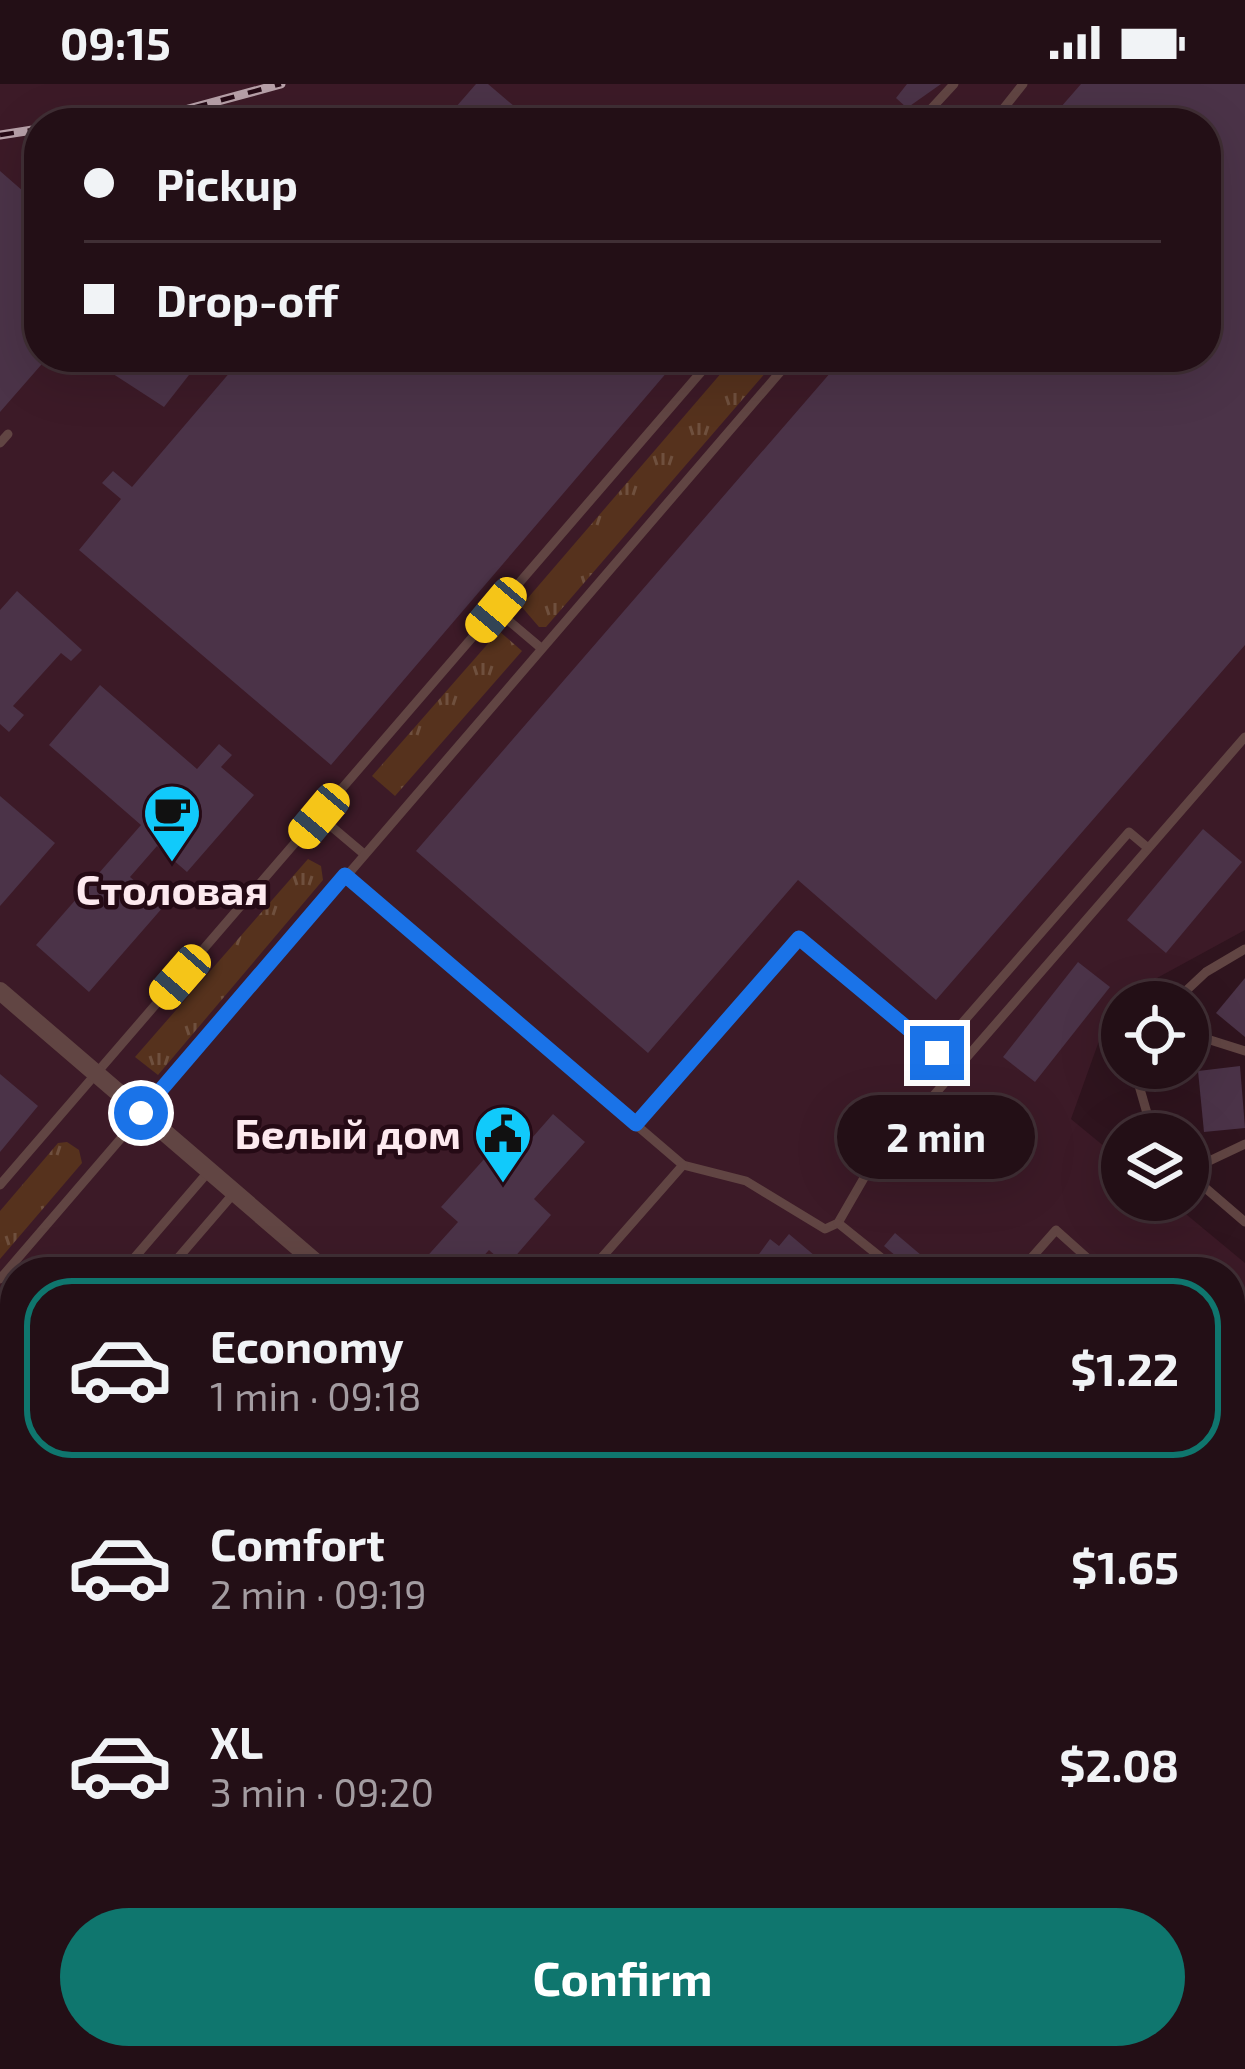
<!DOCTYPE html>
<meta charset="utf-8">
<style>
body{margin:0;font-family:"Exo 2",sans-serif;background:#2f1d23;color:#f1f3f6;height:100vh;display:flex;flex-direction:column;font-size:45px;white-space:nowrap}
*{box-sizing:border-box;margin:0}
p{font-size:39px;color:#a39ca1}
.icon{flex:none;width:66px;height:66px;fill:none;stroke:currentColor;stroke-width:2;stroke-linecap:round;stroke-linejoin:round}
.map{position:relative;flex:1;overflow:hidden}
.details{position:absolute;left:0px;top:1173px;width:1245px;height:813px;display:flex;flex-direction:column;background:#230f16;border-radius:48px 48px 0 0;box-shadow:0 12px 48px #0002,0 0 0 3px #402f35}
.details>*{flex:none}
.banner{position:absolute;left:24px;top:24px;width:1197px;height:264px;border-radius:48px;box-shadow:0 12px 48px #0002,0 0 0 3px #402f35;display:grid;align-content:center;height:264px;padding:0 60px;background:#230f16}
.controls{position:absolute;left:1101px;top:897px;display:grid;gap:24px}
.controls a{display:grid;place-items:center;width:108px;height:108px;border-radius:50%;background:#230f16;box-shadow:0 12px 48px #0002,0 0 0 3px #402f35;font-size:60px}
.end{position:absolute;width:54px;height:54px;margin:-27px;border:15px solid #1a73e8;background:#fff;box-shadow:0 0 0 6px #fff}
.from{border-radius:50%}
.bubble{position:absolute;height:84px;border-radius:42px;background:#230f16;box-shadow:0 12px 48px #0002,0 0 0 3px #402f35;font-size:39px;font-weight:700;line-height:84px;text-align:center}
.car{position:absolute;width:36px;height:72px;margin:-36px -18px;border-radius:15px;box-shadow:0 0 9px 3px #0007;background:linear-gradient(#f5c518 24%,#345 0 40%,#f5c518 0 76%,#345 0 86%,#f5c518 0)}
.banner b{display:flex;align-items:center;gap:42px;height:114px;font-size:45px}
.banner b+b{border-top:3px solid #402f35}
.banner i{width:30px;height:30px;background:#f1f3f6}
ul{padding:21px 0 0;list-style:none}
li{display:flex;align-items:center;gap:36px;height:180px;margin:0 24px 18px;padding:0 36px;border:6px solid transparent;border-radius:48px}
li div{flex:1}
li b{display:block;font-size:45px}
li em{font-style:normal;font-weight:700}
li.selected{border-color:#0f766e}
li>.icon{width:108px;height:108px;stroke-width:1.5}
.action{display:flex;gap:24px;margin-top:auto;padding:24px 60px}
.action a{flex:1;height:138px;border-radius:72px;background:#0f766e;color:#fff;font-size:48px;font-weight:700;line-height:138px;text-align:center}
.status{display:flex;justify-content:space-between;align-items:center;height:84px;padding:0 60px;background:#230f16;direction:ltr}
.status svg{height:33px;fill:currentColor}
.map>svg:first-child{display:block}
.built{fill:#3c1a27;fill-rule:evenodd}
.grass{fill:url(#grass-tufts)}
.building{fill:#4b3348}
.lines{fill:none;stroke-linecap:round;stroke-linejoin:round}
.service{stroke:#614543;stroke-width:9}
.minor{stroke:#614543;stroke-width:18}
.rail-casing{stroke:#b8a1a9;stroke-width:9}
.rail{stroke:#250a15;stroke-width:4.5;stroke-dasharray:14;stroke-linecap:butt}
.route{stroke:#1a73e8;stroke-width:15}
.labels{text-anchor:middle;stroke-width:9;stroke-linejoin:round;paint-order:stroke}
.poi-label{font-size:42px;font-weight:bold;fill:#fde9ef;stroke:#250a15}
</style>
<div class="status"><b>09:15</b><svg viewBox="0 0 49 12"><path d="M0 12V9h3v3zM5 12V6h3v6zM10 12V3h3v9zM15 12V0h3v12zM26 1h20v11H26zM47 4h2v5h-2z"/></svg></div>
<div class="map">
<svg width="1245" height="1985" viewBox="0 0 1245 1985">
<defs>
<pattern id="grass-tufts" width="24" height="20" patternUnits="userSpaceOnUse" patternTransform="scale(3)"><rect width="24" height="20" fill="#56321d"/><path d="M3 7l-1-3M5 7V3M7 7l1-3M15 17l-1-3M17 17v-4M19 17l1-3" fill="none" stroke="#6f503e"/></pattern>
</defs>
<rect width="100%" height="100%" fill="#2f141e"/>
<g class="built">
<path d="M0,0H1245V846L1113,918L1071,1035L1122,1077V1116H1169L1245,1179V1557L1230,1574V1188H15V1971H1084L1072,1985H0ZM39,39H1206V273H39Z"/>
<path d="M1091,1971H1206L1225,1985H1079Z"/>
</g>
<g class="grass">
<path d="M735,273H779L546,543H539L521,522Z"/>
<path d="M499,547L522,567L395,712L372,692Z"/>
<path d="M308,775L321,782L323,796L158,991L135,973Z"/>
<path d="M67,1058L79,1066L82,1079L0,1175V1127L58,1059Z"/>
<path d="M1245,1403V1524L1230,1541V1421Z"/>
</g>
<g class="building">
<path d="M476,0H488L534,39H442Z"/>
<path d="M907,0H941L907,24L896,14Z"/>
<path d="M1081,0H1245V561L936,916L798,796L648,969L416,767L844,273H1206V39H1047Z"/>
<path d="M0,87L39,121V273H48L0,328Z"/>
<path d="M87,273H203L164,323Z"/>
<path d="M243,273H680L331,681L79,466L121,415L102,399L113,387L132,403Z"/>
<path d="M17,507L82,566L71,577L61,569L13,622L24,631L9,648L0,640V526Z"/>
<path d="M100,601L197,685L219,660L232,671L221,683L254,711L187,788L157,762L130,793L164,822L89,908L36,861L141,741L49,661Z"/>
<path d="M0,712L55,759L0,822Z"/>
<path d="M1203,745L1242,778L1166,869L1127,836Z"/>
<path d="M1078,878L1110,903L1035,998L1003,973Z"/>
<path d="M1245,894V953L1216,929Z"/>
<path d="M1240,982L1245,1044L1204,1048L1198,987Z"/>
<path d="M0,990L38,1022L0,1068Z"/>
<path d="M553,1030L585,1058L534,1115L551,1131L507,1182L489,1166L469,1188H413L458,1138L441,1123L486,1073L502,1088Z"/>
<path d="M895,1149L941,1188H915L884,1162Z"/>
<path d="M789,1150L834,1188H746L770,1155L779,1162Z"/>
<path d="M15,1225V1971H644L632,1985H0V1242Z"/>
<path d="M1230,1813L1245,1825V1900L1230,1888Z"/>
<path d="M1118,1971H1154L1176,1985H1109Z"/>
</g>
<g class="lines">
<g class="service">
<path d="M918,39L954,0"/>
<path d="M992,39L1023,0"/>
<path d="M0,359L8,350"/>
<path d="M496,526L541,564"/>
<path d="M319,732L364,770"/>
<path d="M345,792L683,1081L746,1097L825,1145L838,1139L868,1087L1245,653"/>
<path d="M1174,918L1206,888L1245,865"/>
<path d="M1188,949L1245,967"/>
<path d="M1142,984L1138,998L1153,1050"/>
<path d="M636,1040L799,854L936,969L1129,748L1148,764"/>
<path d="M1188,1087L1245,1060"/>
<path d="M1188,1089L1245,1138"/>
<path d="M0,1101L714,273"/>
<path d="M838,1139L899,1188"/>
<path d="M123,1187L209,1087"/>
<path d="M166,1188L234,1109"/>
<path d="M589,1188L683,1081"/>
<path d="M1019,1188L1056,1146L1103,1188"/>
<path d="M0,1195L793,273"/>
<path d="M1230,1301L1245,1315"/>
<path d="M1230,1332L1245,1315"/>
<path d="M1230,1934L1245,1946"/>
<path d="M1230,1966L1245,1979"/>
<path d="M937,1985L949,1971"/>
</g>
<path class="minor" d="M0,907L327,1188"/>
<defs>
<g id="rail">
<path d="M83,39L181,27L281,0"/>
<path d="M0,51L39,45"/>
</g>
</defs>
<use href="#rail" class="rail-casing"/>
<use href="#rail" class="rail"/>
</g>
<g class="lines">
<path class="route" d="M141,1029L345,791L636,1040L799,854L937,969"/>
</g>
<defs>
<symbol id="cafe-pin" viewBox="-11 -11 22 30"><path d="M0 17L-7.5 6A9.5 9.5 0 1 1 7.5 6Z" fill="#11cafb" stroke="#250a15"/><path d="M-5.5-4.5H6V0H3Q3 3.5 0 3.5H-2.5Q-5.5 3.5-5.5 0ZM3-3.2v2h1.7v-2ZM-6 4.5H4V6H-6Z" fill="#111"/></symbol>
<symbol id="civic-pin" viewBox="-11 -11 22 30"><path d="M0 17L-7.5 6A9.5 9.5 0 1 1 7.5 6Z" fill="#11cafb" stroke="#250a15"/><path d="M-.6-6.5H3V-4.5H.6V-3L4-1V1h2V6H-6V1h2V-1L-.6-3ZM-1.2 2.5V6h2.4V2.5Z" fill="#111"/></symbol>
</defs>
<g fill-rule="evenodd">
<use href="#cafe-pin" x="139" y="696" width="66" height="90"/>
<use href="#civic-pin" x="470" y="1017" width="66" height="90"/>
</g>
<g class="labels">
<g class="poi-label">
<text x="172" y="821">Столовая</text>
<text x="461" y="1065" text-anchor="end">Белый дом</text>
</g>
</g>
</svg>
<div class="controls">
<a><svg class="icon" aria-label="locate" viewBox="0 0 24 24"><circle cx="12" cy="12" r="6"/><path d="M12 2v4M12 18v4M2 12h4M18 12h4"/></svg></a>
<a><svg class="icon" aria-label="layers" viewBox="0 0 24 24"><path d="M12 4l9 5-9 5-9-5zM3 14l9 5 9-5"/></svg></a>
</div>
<i class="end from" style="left:141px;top:1029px"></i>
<i class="end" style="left:937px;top:969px"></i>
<div class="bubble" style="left:837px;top:1011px;width:198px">2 min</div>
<i class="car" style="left:496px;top:526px;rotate:220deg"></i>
<i class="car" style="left:319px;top:732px;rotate:220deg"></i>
<i class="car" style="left:180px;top:893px;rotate:221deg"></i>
<div class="banner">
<b><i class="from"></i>Pickup</b>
<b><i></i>Drop-off</b>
</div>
<section class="details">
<ul>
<li class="selected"><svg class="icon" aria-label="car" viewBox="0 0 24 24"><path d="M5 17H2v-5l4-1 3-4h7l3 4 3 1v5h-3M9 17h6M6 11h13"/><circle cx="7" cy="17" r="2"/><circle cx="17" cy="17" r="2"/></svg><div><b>Economy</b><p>1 min · 09:18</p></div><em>$1.22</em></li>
<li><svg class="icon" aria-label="car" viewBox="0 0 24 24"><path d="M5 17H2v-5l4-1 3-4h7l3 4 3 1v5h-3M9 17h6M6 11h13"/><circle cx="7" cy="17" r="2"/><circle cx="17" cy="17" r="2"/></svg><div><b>Comfort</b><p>2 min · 09:19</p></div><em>$1.65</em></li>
<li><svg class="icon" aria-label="car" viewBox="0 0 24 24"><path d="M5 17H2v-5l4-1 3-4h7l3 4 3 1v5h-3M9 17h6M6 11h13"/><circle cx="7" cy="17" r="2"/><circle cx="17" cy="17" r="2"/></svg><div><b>XL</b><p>3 min · 09:20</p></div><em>$2.08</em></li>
</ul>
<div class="action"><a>Confirm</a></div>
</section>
</div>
